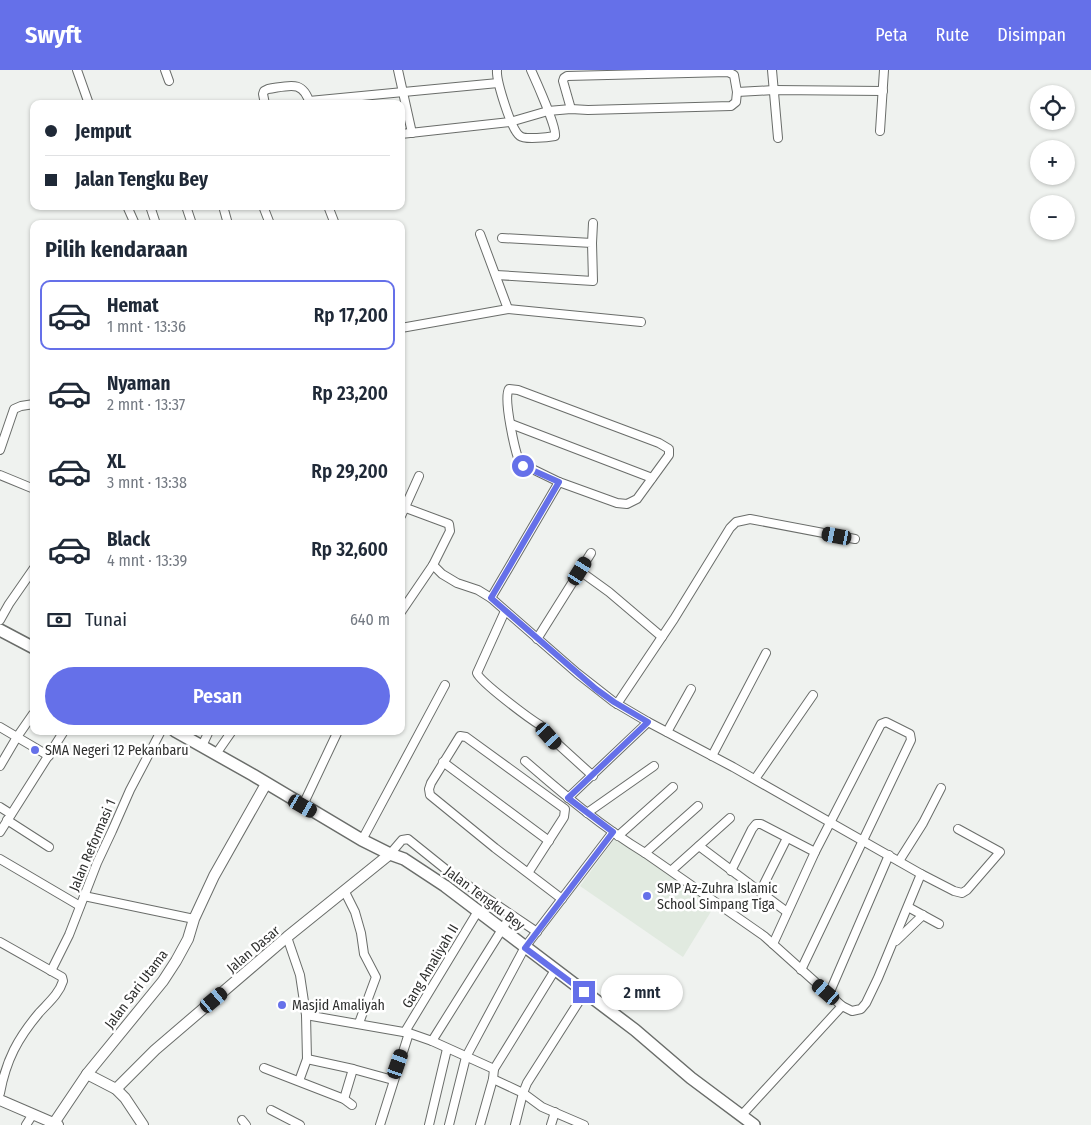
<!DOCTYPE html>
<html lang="id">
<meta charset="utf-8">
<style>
body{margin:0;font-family:"Fira Sans Condensed",sans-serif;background:#f6f6f7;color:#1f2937;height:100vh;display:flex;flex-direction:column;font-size:19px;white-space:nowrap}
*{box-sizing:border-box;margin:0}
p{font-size:16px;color:#747a83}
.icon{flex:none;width:28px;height:28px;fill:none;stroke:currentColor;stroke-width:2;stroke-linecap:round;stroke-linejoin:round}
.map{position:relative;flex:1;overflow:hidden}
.side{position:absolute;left:30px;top:150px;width:375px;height:515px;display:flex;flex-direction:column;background:#fff;border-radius:10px;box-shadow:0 1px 4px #0004}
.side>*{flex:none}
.banner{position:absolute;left:30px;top:30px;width:375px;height:110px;border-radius:10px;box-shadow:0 1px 4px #0004;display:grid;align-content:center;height:110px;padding:0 15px;background:#fff}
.controls{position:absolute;left:1030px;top:15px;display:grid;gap:10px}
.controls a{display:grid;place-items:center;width:45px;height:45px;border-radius:50%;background:#fff;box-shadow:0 1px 4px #0004;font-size:25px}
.end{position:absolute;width:22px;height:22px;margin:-11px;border:6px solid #6570e9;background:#fff;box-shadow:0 0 0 2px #fff}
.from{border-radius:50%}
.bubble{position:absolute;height:35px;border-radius:18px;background:#fff;box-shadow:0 1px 4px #0004;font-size:16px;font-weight:600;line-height:35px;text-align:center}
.car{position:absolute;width:15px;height:30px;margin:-15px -8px;border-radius:6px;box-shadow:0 0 4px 1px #0007;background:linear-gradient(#222 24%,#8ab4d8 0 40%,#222 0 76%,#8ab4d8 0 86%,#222 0)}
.banner b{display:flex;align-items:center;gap:18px;height:48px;font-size:19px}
.banner b+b{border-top:1px solid #e0e1e3}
.banner i{width:12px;height:12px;background:#1f2937}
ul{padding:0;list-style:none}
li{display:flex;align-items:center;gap:15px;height:70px;margin:0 10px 8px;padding:0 5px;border:2px solid transparent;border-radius:10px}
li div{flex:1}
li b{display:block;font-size:19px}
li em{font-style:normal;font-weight:600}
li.active{border-color:#6570e9}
li>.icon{width:45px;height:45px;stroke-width:1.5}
h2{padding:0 15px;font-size:22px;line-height:60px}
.pay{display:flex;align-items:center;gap:12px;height:55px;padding:0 15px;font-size:19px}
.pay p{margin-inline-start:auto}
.action{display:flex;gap:10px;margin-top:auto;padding:10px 15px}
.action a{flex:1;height:58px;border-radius:30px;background:#6570e9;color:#fff;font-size:20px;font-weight:600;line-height:58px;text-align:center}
header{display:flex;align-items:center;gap:30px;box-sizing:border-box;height:70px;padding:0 25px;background:#6570e9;color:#fff}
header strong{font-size:24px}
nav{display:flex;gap:28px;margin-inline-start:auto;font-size:18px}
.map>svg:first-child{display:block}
.built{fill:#e1eae0}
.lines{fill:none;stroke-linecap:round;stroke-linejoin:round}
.minor-casing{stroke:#6a6d6a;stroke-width:10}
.tertiary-casing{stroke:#6a6d6a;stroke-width:12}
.secondary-casing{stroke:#6a6d6a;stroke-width:14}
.minor{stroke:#fff;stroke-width:8}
.tertiary{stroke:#fff;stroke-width:10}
.secondary{stroke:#fff;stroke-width:11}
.route{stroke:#6570e9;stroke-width:6}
.poi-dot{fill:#6570e9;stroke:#fff;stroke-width:2}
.labels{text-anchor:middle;stroke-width:5;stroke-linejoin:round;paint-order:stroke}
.poi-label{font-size:14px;fill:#2e2f2e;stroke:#fff;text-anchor:start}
.street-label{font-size:14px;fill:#2e2f2e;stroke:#fff}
</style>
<header>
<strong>Swyft</strong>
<nav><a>Peta</a><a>Rute</a><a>Disimpan</a></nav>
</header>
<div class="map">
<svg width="1091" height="1055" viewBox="0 0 1091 1055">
<rect width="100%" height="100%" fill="#eff2ef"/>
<path class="built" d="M615,768L715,835L683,887L580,816Z"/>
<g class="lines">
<defs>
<g id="minor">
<path d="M77,0L89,34"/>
<path d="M165,0L169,11"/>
<path d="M398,0L412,63"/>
<path d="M497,0C496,10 511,60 520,66C525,70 549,67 555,66C557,58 536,11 531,0"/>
<path d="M772,0L778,68"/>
<path d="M309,31L498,13"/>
<path d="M265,34L263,24L264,21L268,19C289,16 303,9 310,34"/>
<path d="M571,39L563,11L564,8L567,6L728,2L734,5L737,22L774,20L883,21"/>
<path d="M880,61L884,0"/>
<path d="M401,64L510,52L548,41L571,39L588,40L731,36L736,32L737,22"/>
<path d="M127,136L135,154"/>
<path d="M150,136L156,154"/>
<path d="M186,136L192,154"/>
<path d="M223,136L228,154"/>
<path d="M263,136L270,154"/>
<path d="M328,136L335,154"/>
<path d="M592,173L593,153"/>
<path d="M496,205L593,211L592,173L502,168"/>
<path d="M508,239L641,252"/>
<path d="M401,258L508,239L480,164"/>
<path d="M509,319L518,320L659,373L669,379V385L637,429L627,434L617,433L559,412L520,393C515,382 503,328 509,319Z"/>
<path d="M511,354L652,408"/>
<path d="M0,380L14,339L21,336L34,334"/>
<path d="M0,405L34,419"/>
<path d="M401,446L419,406"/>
<path d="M433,495L442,504L457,513L478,520L491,528L577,603L614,632L648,652L733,697L921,804L954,821L962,823L967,820L1000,782L958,759"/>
<path d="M580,501L609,522L662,567"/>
<path d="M491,528L559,412"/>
<path d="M505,541L477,603C480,612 530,649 540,655"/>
<path d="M401,542L433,495L450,461L449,454L406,438"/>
<path d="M0,550L9,534L34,498"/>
<path d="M537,569L591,483"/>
<path d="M617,634L674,549L730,458L736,452L750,449L855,469"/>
<path d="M0,657L49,686"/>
<path d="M667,662L691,619"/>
<path d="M549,666L593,706"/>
<path d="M202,676L209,661"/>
<path d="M216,684L232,661"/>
<path d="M712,686L766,583"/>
<path d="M525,691C563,724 602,757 645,783L698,736"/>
<path d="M443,692L549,771"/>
<path d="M0,696L17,667L33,644"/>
<path d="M755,709L813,625"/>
<path d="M568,728L648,652"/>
<path d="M303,735L338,661"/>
<path d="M0,737L11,744"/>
<path d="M587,743L654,696"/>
<path d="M7,750L49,777"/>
<path d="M0,762L64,661"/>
<path d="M618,766L673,717"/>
<path d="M362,770L445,615"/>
<path d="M699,776L787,842"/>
<path d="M645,783L764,866L842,936L852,941L861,939L866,933L878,908L921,804"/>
<path d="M390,784L402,770L408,769L454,806L537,862"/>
<path d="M0,789L80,836"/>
<path d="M899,791L923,753L941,718"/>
<path d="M672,800L730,748"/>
<path d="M731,801L752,759L756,754H761L815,782"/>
<path d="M528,803L564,747L565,739L466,667L460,666L431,713L429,719L430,725L495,778L562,829"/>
<path d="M345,822L355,842L361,863L364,884L376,907L359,953"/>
<path d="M760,822L787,768"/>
<path d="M84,826L194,849"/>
<path d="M908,837L939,854"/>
<path d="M287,867L300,905L306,945L409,963L432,971L494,999"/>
<path d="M896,871L923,845"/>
<path d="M0,872L62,907L63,911C59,924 48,933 39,943C18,968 6,990 0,1023"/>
<path d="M773,874L815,782L881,654L886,652L910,664L911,670L801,900"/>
<path d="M51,901L69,865L97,793L112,761L130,720L161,661"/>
<path d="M829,924L889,785"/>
<path d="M432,971L511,845"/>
<path d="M307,989L353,999L393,1010"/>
<path d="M264,998L344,1029L352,1035"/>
<path d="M493,1009L523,1023L542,1037L584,1055"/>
<path d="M299,1011L307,989L306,945"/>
<path d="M344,1029L353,999"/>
<path d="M271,1040L300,1055"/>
<path d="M741,1046L842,936"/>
<path d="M242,1050L246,1055"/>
<path d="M26,1055L33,1044"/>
<path d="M380,1055L409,963L406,960L478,841"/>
<path d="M429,1055L447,979"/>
<path d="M449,1055L466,987L525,877L613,762"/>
<path d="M480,1055L493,1009L494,999L555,900"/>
<path d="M515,1055L523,1023L527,1013L585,922"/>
<path d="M551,1055L555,1042"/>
</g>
<g id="tertiary">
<path d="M87,1004L116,1019L125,1028L143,1055"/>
<path d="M116,1019L155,980L287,867L390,784"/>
<path d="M0,1030L58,1055"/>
<path d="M54,1053L87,1004L163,911L176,891L188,869L194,849L214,806L266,714"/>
</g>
<g id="secondary">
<path d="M0,560L34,578"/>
<path d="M175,661L253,705L362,770L390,784L404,789L445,816L635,960L691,1008L754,1055"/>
</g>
</defs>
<use href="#minor" class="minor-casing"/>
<use href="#tertiary" class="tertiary-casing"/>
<use href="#secondary" class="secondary-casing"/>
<use href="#minor" class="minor"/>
<use href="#tertiary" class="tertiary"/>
<use href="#secondary" class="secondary"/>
</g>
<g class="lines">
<path class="route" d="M523,396L559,412L491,528L596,619L614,632L648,652L568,728L613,762L525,878L584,922"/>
</g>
<g class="poi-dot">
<circle cx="35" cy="680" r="5"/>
<circle cx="647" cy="826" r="5"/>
<circle cx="282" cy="935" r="5"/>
</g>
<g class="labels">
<g class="poi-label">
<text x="45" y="685">SMA Negeri 12 Pekanbaru</text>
<text x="657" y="823">SMP Az-Zuhra Islamic<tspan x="657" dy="16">School Simpang Tiga</tspan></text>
<text x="292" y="940">Masjid Amaliyah</text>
</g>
<g class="street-label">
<text transform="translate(92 775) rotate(-67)" y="5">Jalan Reformasi 1</text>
<text transform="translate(485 828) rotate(37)" y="5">Jalan Tengku Bey</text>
<text transform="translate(253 879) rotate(-40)" y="5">Jalan Dasar</text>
<text transform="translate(430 896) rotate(-59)" y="5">Gang Amaliyah II</text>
<text transform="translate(136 919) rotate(-53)" y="5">Jalan Sari Utama</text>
</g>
</g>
</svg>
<div class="controls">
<a><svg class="icon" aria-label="locate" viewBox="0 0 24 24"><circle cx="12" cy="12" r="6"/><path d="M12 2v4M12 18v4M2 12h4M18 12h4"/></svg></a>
<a>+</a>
<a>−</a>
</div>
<i class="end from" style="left:523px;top:396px"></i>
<i class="end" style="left:584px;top:922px"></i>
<div class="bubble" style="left:601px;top:905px;width:82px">2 mnt</div>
<i class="car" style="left:837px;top:466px;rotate:281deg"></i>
<i class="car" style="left:580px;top:501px;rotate:32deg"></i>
<i class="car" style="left:549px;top:666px;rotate:138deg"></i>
<i class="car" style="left:303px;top:736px;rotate:120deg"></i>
<i class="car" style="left:826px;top:922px;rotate:311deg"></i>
<i class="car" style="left:214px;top:930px;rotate:50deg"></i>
<i class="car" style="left:398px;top:994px;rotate:19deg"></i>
<div class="banner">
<b><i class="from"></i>Jemput</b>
<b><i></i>Jalan Tengku Bey</b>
</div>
<section class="side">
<h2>Pilih kendaraan</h2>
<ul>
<li class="active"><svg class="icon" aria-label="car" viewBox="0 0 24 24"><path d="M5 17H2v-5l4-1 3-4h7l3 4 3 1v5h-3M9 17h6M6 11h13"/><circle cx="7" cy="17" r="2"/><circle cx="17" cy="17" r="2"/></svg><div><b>Hemat</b><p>1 mnt · 13:36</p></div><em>Rp 17,200</em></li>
<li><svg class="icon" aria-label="car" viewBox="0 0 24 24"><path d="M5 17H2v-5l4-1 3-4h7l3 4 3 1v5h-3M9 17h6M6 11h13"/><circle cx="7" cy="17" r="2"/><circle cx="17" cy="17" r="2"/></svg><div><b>Nyaman</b><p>2 mnt · 13:37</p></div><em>Rp 23,200</em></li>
<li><svg class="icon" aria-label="car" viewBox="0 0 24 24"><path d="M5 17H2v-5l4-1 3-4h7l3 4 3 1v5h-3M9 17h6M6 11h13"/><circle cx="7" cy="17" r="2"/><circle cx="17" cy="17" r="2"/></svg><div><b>XL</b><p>3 mnt · 13:38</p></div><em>Rp 29,200</em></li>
<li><svg class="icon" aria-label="car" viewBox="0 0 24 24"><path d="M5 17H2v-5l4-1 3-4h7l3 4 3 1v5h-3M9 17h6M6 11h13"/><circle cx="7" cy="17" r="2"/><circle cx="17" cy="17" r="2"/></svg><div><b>Black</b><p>4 mnt · 13:39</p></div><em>Rp 32,600</em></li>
</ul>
<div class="pay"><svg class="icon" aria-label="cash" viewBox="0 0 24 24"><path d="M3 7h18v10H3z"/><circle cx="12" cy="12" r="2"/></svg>Tunai<p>640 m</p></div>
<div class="action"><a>Pesan</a></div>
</section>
</div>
